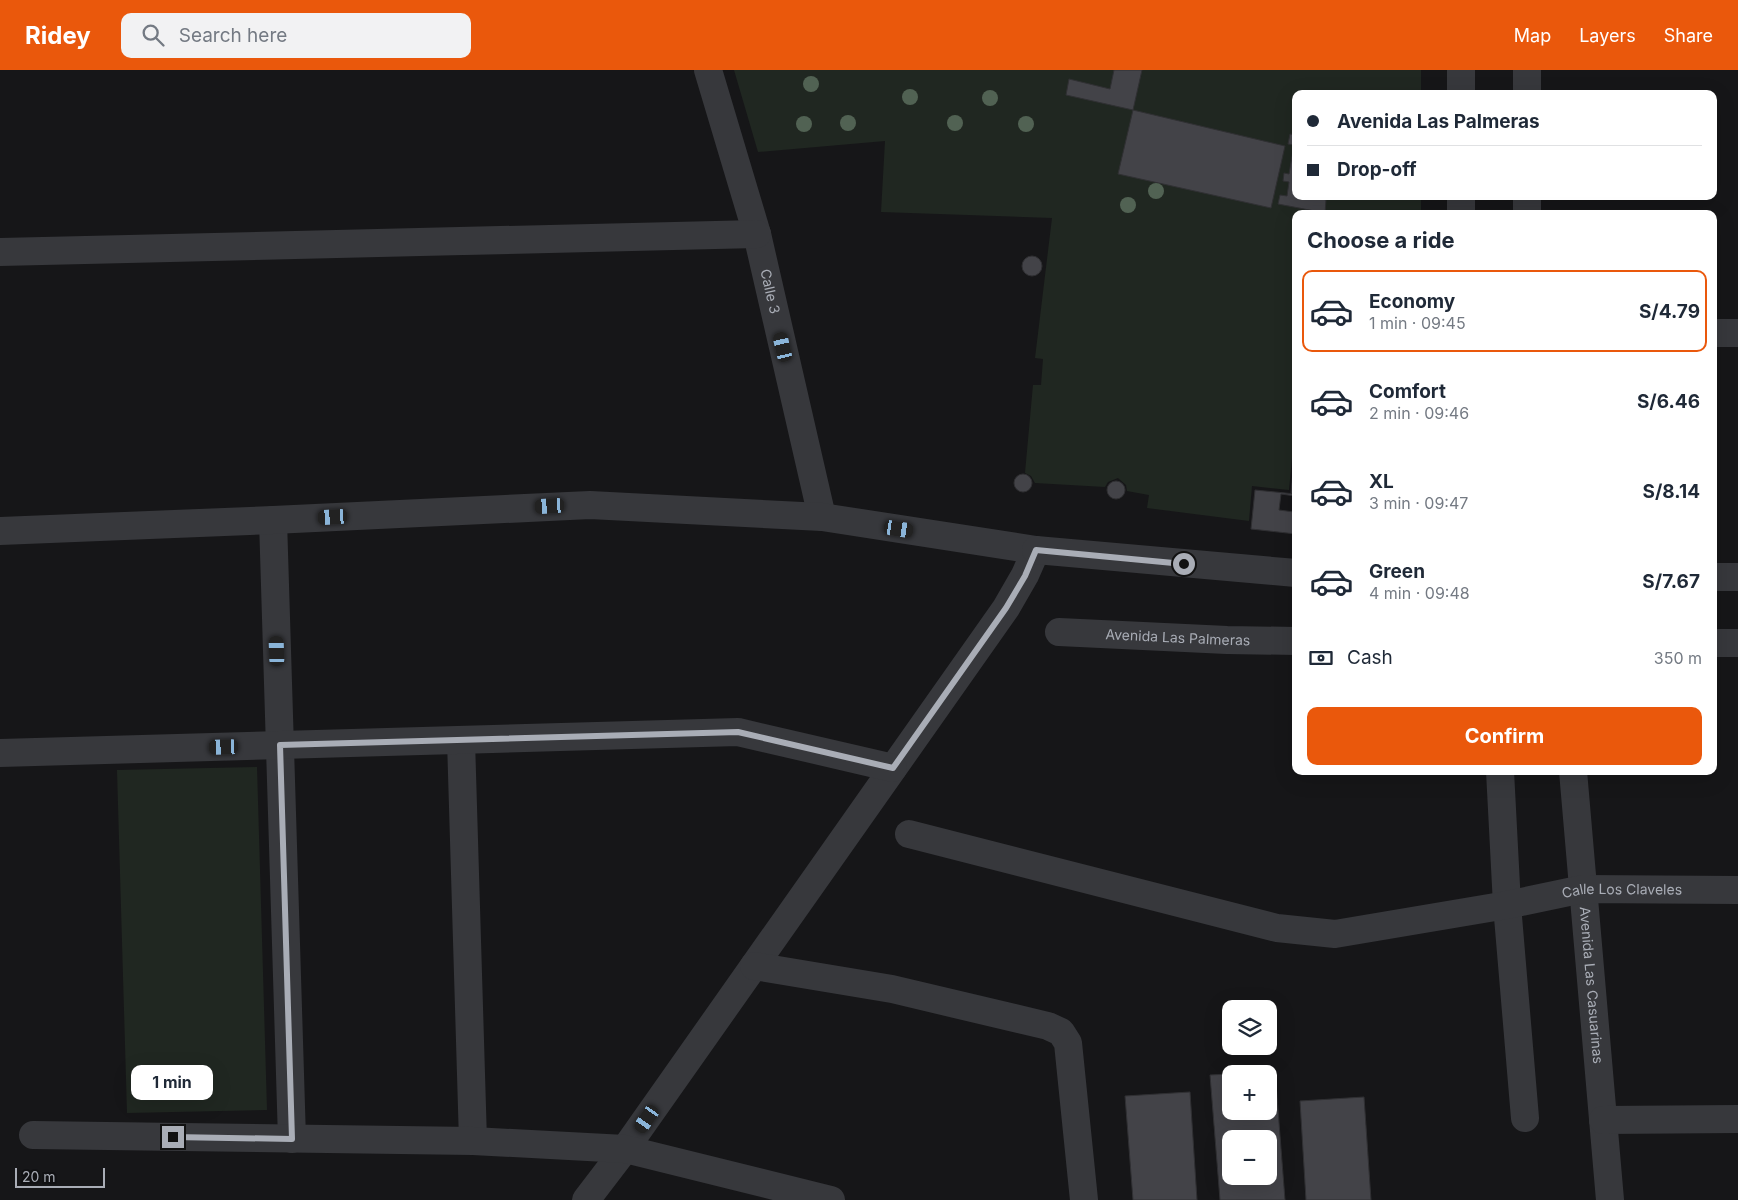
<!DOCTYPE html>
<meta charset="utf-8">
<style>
body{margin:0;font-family:Inter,sans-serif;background:#f2f2f3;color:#1f2937;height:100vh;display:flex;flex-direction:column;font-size:19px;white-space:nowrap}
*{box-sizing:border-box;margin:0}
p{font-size:16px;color:#747a83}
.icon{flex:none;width:28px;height:28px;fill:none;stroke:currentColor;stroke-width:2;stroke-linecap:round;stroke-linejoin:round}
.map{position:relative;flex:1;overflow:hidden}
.drawer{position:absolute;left:1292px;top:140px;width:425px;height:565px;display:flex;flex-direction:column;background:#fff;border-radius:10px;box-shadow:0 5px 20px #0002}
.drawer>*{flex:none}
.hud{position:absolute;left:1292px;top:20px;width:425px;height:110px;border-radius:10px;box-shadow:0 5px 20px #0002;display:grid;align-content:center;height:110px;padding:0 15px;background:#fff}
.fabs{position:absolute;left:1222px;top:930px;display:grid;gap:10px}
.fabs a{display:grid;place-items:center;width:55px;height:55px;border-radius:10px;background:#fff;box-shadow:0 5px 20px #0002;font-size:25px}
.scale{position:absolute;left:15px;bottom:12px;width:90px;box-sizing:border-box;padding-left:5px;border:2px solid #a9adb6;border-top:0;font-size:14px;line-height:18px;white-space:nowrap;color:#a9adb6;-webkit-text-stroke:4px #111113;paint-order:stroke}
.end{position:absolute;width:22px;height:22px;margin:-11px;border:6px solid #a9adb6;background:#111;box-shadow:0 0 0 2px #111}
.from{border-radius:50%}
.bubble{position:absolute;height:35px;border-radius:10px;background:#fff;box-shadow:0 5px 20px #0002;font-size:16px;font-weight:700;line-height:35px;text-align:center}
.car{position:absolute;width:15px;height:30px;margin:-15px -8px;border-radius:6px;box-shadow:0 0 4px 1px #0007;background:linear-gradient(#222 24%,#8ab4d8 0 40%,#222 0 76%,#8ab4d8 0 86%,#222 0)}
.hud b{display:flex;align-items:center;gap:18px;height:48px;font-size:19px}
.hud b+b{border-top:1px solid #e0e1e3}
.hud i{width:12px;height:12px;background:#1f2937}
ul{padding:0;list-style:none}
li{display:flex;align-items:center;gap:15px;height:82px;margin:0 10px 8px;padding:0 5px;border:2px solid transparent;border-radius:10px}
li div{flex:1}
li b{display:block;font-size:19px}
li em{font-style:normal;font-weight:700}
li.selected{border-color:#ea580c}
li>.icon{width:45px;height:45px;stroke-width:1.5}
h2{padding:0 15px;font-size:22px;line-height:60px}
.pay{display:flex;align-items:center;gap:12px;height:55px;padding:0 15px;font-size:19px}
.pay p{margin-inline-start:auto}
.primary-button{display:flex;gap:10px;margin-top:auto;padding:10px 15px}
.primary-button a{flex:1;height:58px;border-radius:10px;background:#ea580c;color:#fff;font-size:20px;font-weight:700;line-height:58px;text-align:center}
header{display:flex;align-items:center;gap:30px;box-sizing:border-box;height:70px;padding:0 25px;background:#ea580c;color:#fff}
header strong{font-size:24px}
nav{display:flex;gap:28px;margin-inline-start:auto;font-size:18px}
.search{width:350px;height:45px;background:#f2f2f3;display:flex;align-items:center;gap:12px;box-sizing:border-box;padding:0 18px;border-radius:10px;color:#747a83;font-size:19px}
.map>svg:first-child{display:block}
.green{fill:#202721}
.building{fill:#434348;stroke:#303033;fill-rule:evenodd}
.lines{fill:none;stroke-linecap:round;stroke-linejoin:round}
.minor{stroke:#37383c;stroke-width:28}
.tree{fill:#516253}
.route{stroke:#a9adb6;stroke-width:6}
.labels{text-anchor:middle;stroke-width:4.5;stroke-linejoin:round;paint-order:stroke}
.street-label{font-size:14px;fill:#a9adb6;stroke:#111113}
</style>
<header>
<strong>Ridey</strong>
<div class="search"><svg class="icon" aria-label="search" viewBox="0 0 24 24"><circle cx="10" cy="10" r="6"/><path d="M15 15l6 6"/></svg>Search here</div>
<nav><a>Map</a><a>Layers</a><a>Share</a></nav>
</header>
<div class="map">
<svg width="1738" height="1130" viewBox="0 0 1738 1130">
<rect width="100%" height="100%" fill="#161618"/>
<g class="green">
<path d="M734,0H1421V24H1296V126H1421V144H1296V346L1289,420L1252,416L1249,451L1147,438L1149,425L1127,421L1126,415L1118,408L1108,412L1105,417L1035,413L1031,406L1025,403L1033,315H1041L1043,289L1035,288L1052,148L881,142L885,71L758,82Z"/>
<path d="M257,697L267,1040L127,1043L117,700Z"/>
</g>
<g class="building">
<path d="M1114,0H1142L1133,40L1066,25L1069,9L1110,19Z"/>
<path d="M1133,40L1285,76L1271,138L1118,104Z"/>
<path d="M1290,64L1296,65V126H1322V129L1326,130L1325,143L1278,134L1280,125L1287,126L1289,112L1283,111L1284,103L1289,104L1294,75L1288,74Z"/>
<circle cx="1032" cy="196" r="10"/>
<path d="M1296,369L1295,405H1296V424L1291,423Z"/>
<circle cx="1023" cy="413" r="9"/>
<circle cx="1116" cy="420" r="9"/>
<path d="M1255,420L1296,424V464L1251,459ZM1281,424L1295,426L1294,442L1279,440Z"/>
<path d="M1275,1001L1285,1130H1220L1210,1005L1231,1004V1041H1269V1004H1235ZM1231,1069H1269V1106H1231Z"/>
<path d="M1190,1022L1197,1130H1133L1125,1026Z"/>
<path d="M1364,1027L1371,1130H1306L1300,1031Z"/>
</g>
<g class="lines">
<g class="minor">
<path id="s1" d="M708,0L757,164L822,447"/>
<path d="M1461,24V0"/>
<path d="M1527,24V0"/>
<path d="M1461,144V126"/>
<path d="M1527,144V126"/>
<path d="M0,182L757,164"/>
<path d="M1714,263H1738"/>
<path d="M273,450L292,1069"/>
<path d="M0,461L273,450L590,435L822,447L1036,480L1025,505L1006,538L625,1079L586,1130"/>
<path d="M1036,480L1296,503"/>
<path d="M1714,507H1738"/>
<path id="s2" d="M1059,562L1227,570L1296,571"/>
<path d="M1714,573H1738"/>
<path d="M461,670L473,1071"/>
<path d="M0,683L738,662L893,698"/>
<path d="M1500,701L1507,835L1525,1048"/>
<path id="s3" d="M1573,701L1610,1130"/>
<path id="s4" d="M909,764L1277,858L1335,864L1507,835L1583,819L1738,820"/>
<path d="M754,896L892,919L1048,956L1061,962L1068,973L1084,1130"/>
<path d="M1603,1050L1738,1049"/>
<path d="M33,1065L473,1071L625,1079L831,1130"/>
</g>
</g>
<g class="tree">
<circle cx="811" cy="14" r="8"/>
<circle cx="910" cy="27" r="8"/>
<circle cx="990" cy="28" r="8"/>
<circle cx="848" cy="53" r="8"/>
<circle cx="955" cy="53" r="8"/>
<circle cx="804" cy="54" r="8"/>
<circle cx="1026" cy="54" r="8"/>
<circle cx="1156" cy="121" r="8"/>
<circle cx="1128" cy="135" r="8"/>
</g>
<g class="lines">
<path class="route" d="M173,1067L292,1069L280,675L738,662L893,698L1006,538L1025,506L1036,480L1184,494"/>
</g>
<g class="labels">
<g class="street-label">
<text dy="5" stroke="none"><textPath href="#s1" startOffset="230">Calle 3</textPath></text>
<text dy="5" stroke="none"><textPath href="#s2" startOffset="119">Avenida Las Palmeras</textPath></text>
<text dy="5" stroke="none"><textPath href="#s4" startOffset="729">Calle Los Claveles</textPath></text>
<text dy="5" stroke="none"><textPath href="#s3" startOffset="215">Avenida Las Casuarinas</textPath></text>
</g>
</g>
</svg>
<div class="fabs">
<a><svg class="icon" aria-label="layers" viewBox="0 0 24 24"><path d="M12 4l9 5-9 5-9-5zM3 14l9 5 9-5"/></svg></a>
<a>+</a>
<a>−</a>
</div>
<div class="scale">20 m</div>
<i class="end from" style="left:1184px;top:494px"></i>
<i class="end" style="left:173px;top:1067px"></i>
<div class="bubble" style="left:131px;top:995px;width:82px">1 min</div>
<i class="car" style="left:783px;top:277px;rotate:347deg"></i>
<i class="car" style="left:550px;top:436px;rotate:267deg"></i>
<i class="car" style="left:333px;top:447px;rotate:267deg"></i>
<i class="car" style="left:899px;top:459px;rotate:99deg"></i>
<i class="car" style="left:277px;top:581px;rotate:358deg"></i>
<i class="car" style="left:224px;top:677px;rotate:268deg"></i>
<i class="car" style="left:647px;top:1049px;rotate:215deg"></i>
<div class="hud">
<b><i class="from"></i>Avenida Las Palmeras</b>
<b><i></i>Drop-off</b>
</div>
<section class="drawer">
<h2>Choose a ride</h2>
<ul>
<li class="selected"><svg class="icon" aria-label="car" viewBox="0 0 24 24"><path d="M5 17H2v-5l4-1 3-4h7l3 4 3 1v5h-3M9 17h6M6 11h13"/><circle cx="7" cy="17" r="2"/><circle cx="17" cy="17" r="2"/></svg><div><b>Economy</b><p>1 min · 09:45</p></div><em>S/4.79</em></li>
<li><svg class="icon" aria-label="car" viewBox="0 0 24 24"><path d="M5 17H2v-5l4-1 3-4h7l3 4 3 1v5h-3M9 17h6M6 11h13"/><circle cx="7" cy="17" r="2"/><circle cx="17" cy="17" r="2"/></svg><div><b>Comfort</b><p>2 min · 09:46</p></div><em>S/6.46</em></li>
<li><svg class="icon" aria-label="car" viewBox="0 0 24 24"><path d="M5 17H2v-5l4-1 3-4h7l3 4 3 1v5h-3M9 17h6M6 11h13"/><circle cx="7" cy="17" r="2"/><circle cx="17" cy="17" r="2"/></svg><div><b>XL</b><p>3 min · 09:47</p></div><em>S/8.14</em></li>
<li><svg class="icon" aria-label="car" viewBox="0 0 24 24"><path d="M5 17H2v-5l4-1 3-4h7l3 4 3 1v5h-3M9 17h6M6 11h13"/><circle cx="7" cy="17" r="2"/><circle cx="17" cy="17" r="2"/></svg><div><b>Green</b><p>4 min · 09:48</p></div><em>S/7.67</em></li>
</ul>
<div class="pay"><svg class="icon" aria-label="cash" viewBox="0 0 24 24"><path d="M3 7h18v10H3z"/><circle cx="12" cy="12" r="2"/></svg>Cash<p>350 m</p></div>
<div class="primary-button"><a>Confirm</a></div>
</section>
</div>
